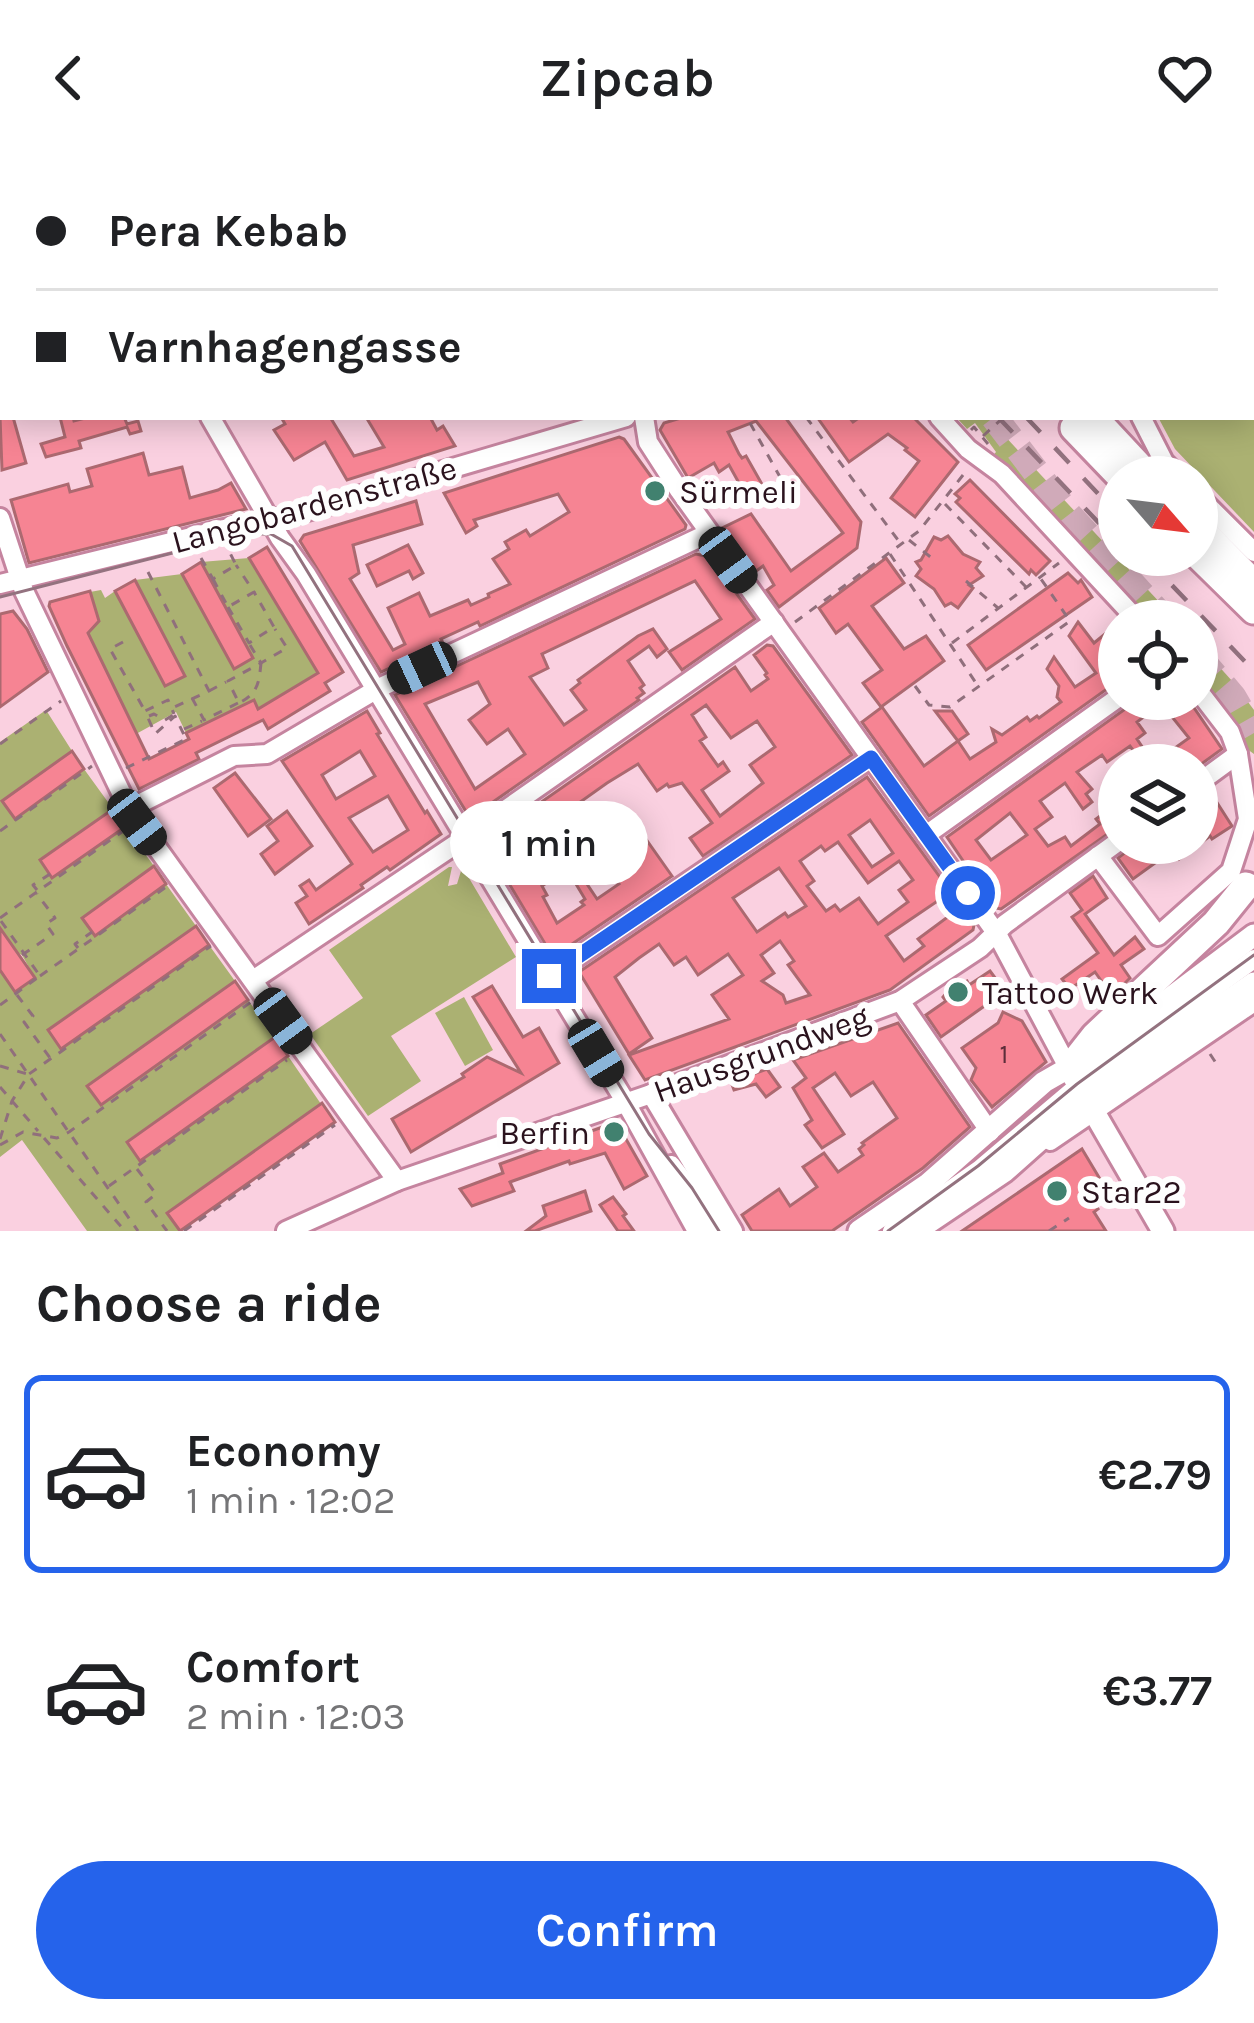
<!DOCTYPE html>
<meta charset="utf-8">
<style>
body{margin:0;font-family:Karla,sans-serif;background:#f6f6f6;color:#202124;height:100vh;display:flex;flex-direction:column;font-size:45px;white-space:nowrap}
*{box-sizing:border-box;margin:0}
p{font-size:39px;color:#757577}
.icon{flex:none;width:66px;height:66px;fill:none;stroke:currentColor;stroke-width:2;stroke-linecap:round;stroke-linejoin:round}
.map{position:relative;height:1075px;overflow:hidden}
.drawer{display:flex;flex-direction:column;background:#fff;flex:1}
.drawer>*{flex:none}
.banner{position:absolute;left:0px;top:0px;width:1254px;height:264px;box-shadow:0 6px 30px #0003;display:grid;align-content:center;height:264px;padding:0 36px;background:#fff}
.needle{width:78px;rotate:118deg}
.fabs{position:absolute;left:1098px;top:300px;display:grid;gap:24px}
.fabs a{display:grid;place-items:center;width:120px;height:120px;border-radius:50%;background:#fff;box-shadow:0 6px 30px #0003;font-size:60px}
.end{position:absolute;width:54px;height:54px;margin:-27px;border:15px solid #2563eb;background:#fff;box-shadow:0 0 0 6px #fff}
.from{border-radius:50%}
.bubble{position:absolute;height:84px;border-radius:42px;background:#fff;box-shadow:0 6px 30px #0003;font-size:39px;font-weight:600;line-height:84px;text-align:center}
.car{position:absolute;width:36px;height:72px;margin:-36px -18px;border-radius:15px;box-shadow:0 0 9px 3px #0007;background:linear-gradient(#222 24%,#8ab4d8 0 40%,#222 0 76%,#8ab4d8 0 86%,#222 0)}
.banner b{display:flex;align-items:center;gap:42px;height:114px;font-size:45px}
.banner b+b{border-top:3px solid #e0e0e0}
.banner i{width:30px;height:30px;background:#202124}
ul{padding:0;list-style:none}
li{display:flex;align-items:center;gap:36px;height:198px;margin:0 24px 18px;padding:0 12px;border:6px solid transparent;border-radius:18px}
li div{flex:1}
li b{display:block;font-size:45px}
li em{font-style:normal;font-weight:600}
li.on{border-color:#2563eb}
li>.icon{width:108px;height:108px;stroke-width:1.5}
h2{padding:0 36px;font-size:54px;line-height:144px}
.primary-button{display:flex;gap:24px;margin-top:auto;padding:24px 36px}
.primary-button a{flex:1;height:138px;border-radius:72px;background:#2563eb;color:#fff;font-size:48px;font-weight:600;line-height:138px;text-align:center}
header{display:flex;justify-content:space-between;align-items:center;height:156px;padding:0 36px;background:#fff;font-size:54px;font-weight:600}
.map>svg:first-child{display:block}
.green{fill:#abb172}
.building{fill:#f68493;stroke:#ac6970;stroke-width:3;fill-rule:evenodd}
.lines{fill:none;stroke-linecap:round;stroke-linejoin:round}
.highway-tunnel{stroke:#d0aab9;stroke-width:27;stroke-dasharray:27 14;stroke-linecap:butt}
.minor-casing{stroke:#c5849f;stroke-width:24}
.major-casing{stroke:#c5849f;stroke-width:27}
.highway-casing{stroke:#c5849f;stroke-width:33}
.path{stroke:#906f7c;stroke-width:3;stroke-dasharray:9 9;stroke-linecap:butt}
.minor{stroke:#fff;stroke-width:18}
.major{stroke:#fff;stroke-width:21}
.highway{stroke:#fff;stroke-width:27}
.tram{stroke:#93727f;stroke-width:3}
.rail{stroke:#93727f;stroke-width:4.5;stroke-dasharray:21 21;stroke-linecap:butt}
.path-bridge{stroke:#906f7c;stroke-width:3;stroke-dasharray:9 9;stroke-linecap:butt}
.route{stroke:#2563eb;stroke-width:15}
.poi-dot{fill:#41816f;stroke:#fefefe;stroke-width:4.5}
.labels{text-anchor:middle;stroke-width:12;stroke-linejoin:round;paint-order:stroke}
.number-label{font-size:27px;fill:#5d2e3a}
.poi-label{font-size:33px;fill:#2a121d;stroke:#fefefe;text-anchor:start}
.street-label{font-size:33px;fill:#2a121d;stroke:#fefefe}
</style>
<header><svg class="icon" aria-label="back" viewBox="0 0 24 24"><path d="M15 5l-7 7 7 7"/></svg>Zipcab<svg class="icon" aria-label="heart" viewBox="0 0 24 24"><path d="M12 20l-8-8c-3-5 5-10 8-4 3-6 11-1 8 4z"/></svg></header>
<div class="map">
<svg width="1254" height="1075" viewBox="0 0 1254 1075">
<rect width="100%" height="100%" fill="#fad0e0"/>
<g class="green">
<path d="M1254,74V376L1175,293L1158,261H1251V79Z"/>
<path d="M956,261H987L1177,465H1151L1042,350L991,302L996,296L975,267L967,273Z"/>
<path d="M249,402L318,517L258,553L253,545L186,577L176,556L136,578L88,478L99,465L90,436L101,434L105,442L115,435L166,530L184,519L135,424L182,418L235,513L253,501L201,406Z"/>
<path d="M1197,486L1233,526L1254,554V598L1247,593L1227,557L1197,517Z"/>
<path d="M46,554L72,595L16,662L84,613L113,653L40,705L53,721L125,671L154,710L82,763L95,780L166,728L196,770L48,873L60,892L209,789L235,825L88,929L100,948L248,844L275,881L128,986L140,1005L288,900L321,948L274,983L272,982L251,997V1000L168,1056L180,1075H87L22,984L0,1001V814L15,835L35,822L22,799L18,797L0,772V586Z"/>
<path d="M449,711H452L448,730L457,728L461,715L466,717L516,801L391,880L421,925L368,960L310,878L363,842L329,794Z"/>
<path d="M464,841L493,894L465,910L435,857Z"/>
</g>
<g class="building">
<path d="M0,261H13L26,307L2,314Z"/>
<path d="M60,261H73L74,265L89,261H124L127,268L138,265L141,275L130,278L127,271L79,285L81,292L46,301L41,288L65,281Z"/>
<path d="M281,261H330L354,300L384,291L366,261H430L437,274L443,270L455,290L347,324L325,286L294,304L274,274L285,268Z"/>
<path d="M684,261H785L861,366L857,392L779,451L767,434L774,429L763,410L755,416L722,372L751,358L791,415L843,377L756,265L728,276L739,298L742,302L746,300L767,337L763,339L766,343L756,350L746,334L744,336L729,309L719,316L714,307L688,322L660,274L664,267Z"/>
<path d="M817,261H849L853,266L860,261H913L958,306L915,361L891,342L919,305L905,294L907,292L888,278L849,306Z"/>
<path d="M619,281L624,283L686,369L685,373L480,470L478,466L441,483L443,487L381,516L300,385L304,379L416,345L422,368L353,389L359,417L350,423L393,494L405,488L388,452L419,437L430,460L468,444L471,449L489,441L488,438L510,428L493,403L509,393L505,386L526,374L530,380L569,356L558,338L474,364L477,370L466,377L444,337Z"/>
<path d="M143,297L149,319L182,311L190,342L218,334L231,327L246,353L29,407L11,344L68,328L70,336L92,330L87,313Z"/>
<path d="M970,324L1050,405L1036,419L1031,414L1029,418L956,346L960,342L955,338Z"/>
<path d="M948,380L963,398L980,406L976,412L983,420L969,429L973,432L958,452L951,447L945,450L934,433L916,420L921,413L916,406L921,404L934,381L941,384Z"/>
<path d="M408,389L423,417L413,423L409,415L377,430L367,409Z"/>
<path d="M267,391L343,516L325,527L330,535L268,573L263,564L196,597L199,603L139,633L67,490L49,450L50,446L90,435L99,465L88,477L149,603L189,583L186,577L254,544L258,553L318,517L249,402Z"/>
<path d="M696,398L710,401L755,463L682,514L669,496L721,463L695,425L542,498L548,512L530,521L564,569L586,554L571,534L580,527L578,524L638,480L653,473L667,493L657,501L649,490L628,505L644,529L640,532L644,537L637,542L639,544L470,662L395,539ZM478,526L490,548L469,564L487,588L508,573L525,598L475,633L425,548Z"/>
<path d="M886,402L904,427L872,450L904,493L926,480L944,505L881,551L863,527L882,514L848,468L836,477L819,452Z"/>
<path d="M201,406L253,502L234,513L182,418Z"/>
<path d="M1068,417L1078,427L1081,424L1092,441L986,514L968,489Z"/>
<path d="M135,424L185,520L165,530L115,435Z"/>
<path d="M13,455L27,473L48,516L0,551V458Z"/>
<path d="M1078,466L1094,487L1105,478L1119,498V527L1111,530L929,660L862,566L882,551L924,610L958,585L935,555H952L968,578L958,585L970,603L996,586L992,573L1002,579L1027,561L1030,565L1037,560L1039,562L1061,546L1057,541L1059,530L1047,513L1054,501L1075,531L1096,517L1069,480Z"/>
<path d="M767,489L773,490L852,599L703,700L690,682L712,667L682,627L669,631L667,628L657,635L638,608L607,627L576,649L597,677L626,655L672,720L553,801L484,686L735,511L751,535L768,523L765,519L767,517L754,499ZM706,549L731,582L757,565L775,591L750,609L763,627L720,660L702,634L729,615L723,606L718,610L700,585L706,581L692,559ZM565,656L587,684L531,722L513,692L530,681L536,689L551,679L545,670ZM603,707L619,728L597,743L583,722ZM572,709L580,719L573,723L585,743L581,746L584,749L557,767L543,741L547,739L542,730Z"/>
<path d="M1139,543H1188L1222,593L1200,609H1172L1165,599L1189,582L1161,547L1137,566L1145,577L1137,583L1151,604L1144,609L1130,590L1107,606L1102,599L1077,616L1092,633L1086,638L1092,646L1083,653L1065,627L1040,645L1052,661L1035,673L1048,690L1065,681L1071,690L1100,668L1096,663L1119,646V670L1001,753L995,752L947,681ZM1010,657L1027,679L991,704L976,684Z"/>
<path d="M367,555L380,577L377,578L425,657L427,655L441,678L390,714L387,711L361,729L363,732L309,768L296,747L307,740L300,730L309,724L316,734L352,708L282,605ZM360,595L375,620L336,643L322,619ZM388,640L408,674L373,696L349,662Z"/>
<path d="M72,595L84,613L15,663L2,645Z"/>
<path d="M235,617L271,663L248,680L214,632Z"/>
<path d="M867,621L951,736L886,780L904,805L924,790L918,783L961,751L974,769L973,774L890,834L645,924L629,899L729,863L712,839L743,819L728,798L698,819L686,801L674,809L659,788L639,802L615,821L652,882L629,898L579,816ZM870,664L893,697L872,711L849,679ZM838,686L868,727L899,705L913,724L899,734L908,746L878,768L859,742L840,755L835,749L826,755L807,730L814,725L800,705L821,690L825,695ZM779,712L806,750L788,761L785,757L757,776L733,742ZM780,785L794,805L788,809L810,839L786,847L783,839L762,825L774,817L761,799Z"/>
<path d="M1216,645L1232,670L1212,683L1210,680L1179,703L1173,694L1133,723L1118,702L1137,687H1197V659Z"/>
<path d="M113,653L125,671L52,722L40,704Z"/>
<path d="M287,655L312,690L275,718L261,698L278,685L267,670Z"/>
<path d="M154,710L166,728L95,780L82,762Z"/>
<path d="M1093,720L1107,742L1085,758L1114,799L1135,781L1144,793L1121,809L1130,822L1112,840L1095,816L1070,833L1062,823L1098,797L1072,761L1082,754L1070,737Z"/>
<path d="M196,770L209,789L61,893L48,874Z"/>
<path d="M0,772L35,822L15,836L0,814Z"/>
<path d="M990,815L999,827L991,832L997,841L941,881L926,859L946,845L943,841L950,833L967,825L969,829Z"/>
<path d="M235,825L248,844L101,949L87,930Z"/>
<path d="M492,830L523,881L539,872L559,907L411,996L392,963L464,921L462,918L487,901L521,917L473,841Z"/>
<path d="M1003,856L1022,865L1046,906L992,951L971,924L976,912L962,892L998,867Z"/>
<path d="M898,867L970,971L923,1012L832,1075H752L742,1059L779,1033L790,1050L817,1031L803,1011L824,997L838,1016L863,999L859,993L864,989L862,987L897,962L873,926L851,940L835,917L813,932L844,978L822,992L805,969L812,964L793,932L806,922L793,904Z"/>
<path d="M275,881L288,900L140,1005L127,986Z"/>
<path d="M767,913L780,931L766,941L756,928L734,934L731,926Z"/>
<path d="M322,947L335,966L180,1075L167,1057Z"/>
<path d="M608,969L609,972L618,969L647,1020L624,1033L605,997L570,1008L569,1005L510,1026L514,1035L472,1050L460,1033L503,1017L500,1008Z"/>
<path d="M1082,993L1103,1028L1088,1038L1098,1053L1094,1056L1106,1075H962Z"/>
<path d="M585,1035L591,1055L535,1075H526L546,1060L543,1050Z"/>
<path d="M613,1041L626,1058L623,1060L634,1075H618L600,1049Z"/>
</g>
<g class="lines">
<g class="highway-tunnel">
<path d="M876,0L877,3"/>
<path d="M896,0L898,3"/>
<path d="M919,0L920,3"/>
<path d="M994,261L1069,359L1166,465"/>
<path d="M1197,499L1233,541L1254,577"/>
</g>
<defs>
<g id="minor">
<path d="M54,0L56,3"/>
<path d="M460,0L462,3"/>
<path d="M529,0L531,3"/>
<path d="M688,0L691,3"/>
<path d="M1088,0L1089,3"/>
<path d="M482,3L488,0"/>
<path d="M1251,21L1254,14"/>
<path d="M0,216L3,215"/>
<path d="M210,261L280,382L306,418L625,945L697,1075"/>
<path d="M644,261L648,286L679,334L997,778L1069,913"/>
<path d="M939,261L968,293L1002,318L1138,465"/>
<path d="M1141,261L1164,306L1179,321"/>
<path d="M1197,339L1254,396"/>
<path d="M0,362L24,435L129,653L397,1025"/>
<path d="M0,428L224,373L297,358L626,261"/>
<path d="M1197,628L1238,598"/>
<path d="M129,653L234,600L267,598L379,532L709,377"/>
<path d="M926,679L1119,541"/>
<path d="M1098,700L1158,780L1231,715L1248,663L1238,598L1230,576L1197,533"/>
<path d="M549,820L871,602"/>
<path d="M253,824L468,680L774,466"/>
<path d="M900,845L990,976"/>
<path d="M651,938L733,1075"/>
<path d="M1050,985L1254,846"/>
<path d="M671,1009L689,1032L715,1075"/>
<path d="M286,1075L397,1025L651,938L900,845L980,792L1005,768L1119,685"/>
<path d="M892,1075L980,1013L1078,930L1254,803"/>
</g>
<g id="major">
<path d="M1069,913L1163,1075"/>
<path d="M859,1075L928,1028L1044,926L1105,891L1254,779"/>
<path d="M916,1075L1005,1015L1086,943L1254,827"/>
</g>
<g id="highway">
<path d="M1093,261L1149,321"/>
<path d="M1074,272L1121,321"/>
<path d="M1197,370L1254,428"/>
<path d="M1197,398L1254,454"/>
<path d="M1069,913L1095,880L1216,767L1246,730"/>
</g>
</defs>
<use href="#minor" class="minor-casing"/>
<use href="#major" class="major-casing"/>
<use href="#highway" class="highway-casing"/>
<g class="path">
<path d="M1251,65L1254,59"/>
<path d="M806,261L901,388"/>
<path d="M750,267L795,348"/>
<path d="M971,274L974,271L988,288"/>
<path d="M945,348L1026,431"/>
<path d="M909,384L933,403"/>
<path d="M890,398L978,530"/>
<path d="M201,402L213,423L236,409L229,395"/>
<path d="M148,416L209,535L172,552"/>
<path d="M213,423L228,451L254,436L236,409"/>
<path d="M966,425L998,452"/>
<path d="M228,451L249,487L274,471L254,436"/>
<path d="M795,466L919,375L967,314"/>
<path d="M123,486L110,493L145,555"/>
<path d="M952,487L1059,407"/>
<path d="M250,489L261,507L287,492L275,473"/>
<path d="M261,507C259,527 258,537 239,547L228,525Z"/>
<path d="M915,530L929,549L950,551L1070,465L1041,423"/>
<path d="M209,535L226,526"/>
<path d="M192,542L204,564L238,547"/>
<path d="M149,560L154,558L165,564L173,559"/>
<path d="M152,571L145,555L168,544L174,558"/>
<path d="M184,573L202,565"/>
<path d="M0,588L61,545"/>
<path d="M126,612L186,583L175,560L156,577"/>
<path d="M0,675L92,610"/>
<path d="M37,734L33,729L50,718"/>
<path d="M0,762L126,673"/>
<path d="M78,792L75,788L92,776"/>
<path d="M22,799L53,778L46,768L55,762L37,738"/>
<path d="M40,820L166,731"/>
<path d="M17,839L33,860L24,866L50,902"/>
<path d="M0,849L40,820L1,765"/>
<path d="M0,878L138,1075"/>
<path d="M1210,898L1216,907L1215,912"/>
<path d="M0,910L27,918"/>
<path d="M0,931L38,975"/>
<path d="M44,982L125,1075"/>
<path d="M0,983L12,945L29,918L211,790"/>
<path d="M0,989L23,976L57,982L69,976L251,846"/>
<path d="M137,1013L156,1038L146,1046L167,1075"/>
<path d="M109,1030L287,904"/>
<path d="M1088,1051L1113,1035"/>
<path d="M184,1075L335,969"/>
<path d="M1049,1075L1069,1062"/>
</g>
<use href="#minor" class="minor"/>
<use href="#major" class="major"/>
<use href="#highway" class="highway"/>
<g class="tram">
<path d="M0,441L247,378H271L292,390L649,978L692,1032L719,1075"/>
<path d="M888,1075L978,1010L1077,928L1254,799"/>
</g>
<g class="rail">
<path d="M755,0L758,3"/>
<path d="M792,0L794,3"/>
<path d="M998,261L1119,388"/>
<path d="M1026,261L1119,360"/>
<path d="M1143,399L1254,515"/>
</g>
<path class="path-bridge" d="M983,280L1004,261"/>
</g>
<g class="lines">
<path class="route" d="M549,820L871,602L968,737"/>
</g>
<g class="poi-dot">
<circle cx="655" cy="335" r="12"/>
<circle cx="958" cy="836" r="12"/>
<circle cx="614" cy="976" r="12"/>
<circle cx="1057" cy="1035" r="12"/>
</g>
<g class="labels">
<g class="number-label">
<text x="1004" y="907">1</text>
</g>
<g class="poi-label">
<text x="679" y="347">Sürmeli</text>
<text x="982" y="848">Tattoo Werk</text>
<text x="590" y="988" text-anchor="end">Berfin</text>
<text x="1081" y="1047">Star22</text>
</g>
<g class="street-label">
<text transform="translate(314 348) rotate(-15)" y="12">Langobardenstraße</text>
<text transform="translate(761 897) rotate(-20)" y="12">Hausgrundweg</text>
</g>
</g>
</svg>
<div class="fabs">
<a><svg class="needle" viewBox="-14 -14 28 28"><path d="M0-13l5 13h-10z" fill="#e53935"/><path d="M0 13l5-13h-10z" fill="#757577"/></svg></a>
<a><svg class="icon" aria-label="locate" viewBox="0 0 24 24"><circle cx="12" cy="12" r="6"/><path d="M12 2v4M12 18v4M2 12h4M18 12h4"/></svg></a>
<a><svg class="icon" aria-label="layers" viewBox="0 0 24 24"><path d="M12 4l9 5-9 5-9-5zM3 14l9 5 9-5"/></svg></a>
</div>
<i class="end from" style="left:968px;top:737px"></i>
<i class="end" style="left:549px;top:820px"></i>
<div class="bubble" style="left:450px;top:645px;width:198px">1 min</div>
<i class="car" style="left:728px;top:404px;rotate:144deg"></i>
<i class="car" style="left:422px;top:512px;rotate:245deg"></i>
<i class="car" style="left:137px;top:666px;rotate:143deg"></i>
<i class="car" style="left:283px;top:865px;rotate:144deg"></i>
<i class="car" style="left:596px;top:897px;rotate:149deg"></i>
<div class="banner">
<b><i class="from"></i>Pera Kebab</b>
<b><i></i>Varnhagengasse</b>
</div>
</div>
<section class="drawer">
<h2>Choose a ride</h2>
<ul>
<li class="on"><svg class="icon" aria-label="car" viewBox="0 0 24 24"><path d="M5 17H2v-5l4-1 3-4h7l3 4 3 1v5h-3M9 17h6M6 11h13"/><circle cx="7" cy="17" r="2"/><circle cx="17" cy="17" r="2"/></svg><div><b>Economy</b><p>1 min · 12:02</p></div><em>€2.79</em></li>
<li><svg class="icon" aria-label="car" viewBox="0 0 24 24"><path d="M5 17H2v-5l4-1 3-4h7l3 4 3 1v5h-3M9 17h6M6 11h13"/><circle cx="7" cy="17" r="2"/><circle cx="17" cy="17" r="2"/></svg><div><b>Comfort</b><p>2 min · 12:03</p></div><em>€3.77</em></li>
</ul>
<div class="primary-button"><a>Confirm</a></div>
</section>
